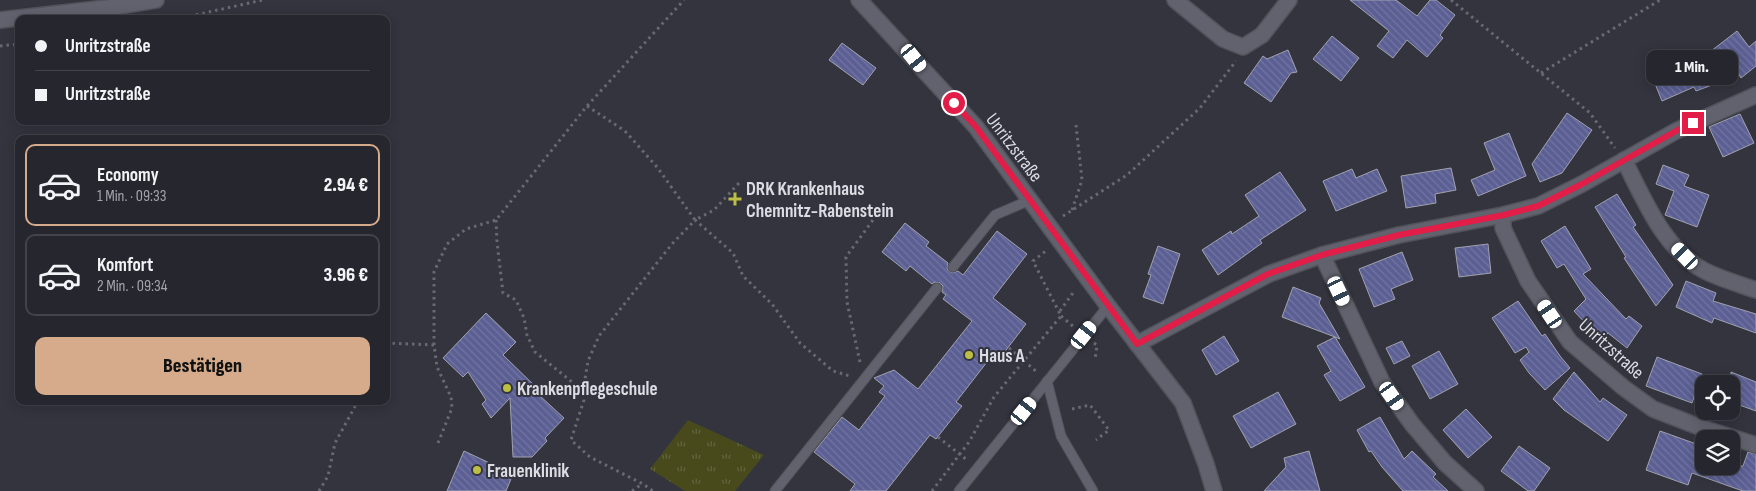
<!DOCTYPE html>
<html lang="de">
<meta charset="utf-8">
<style>
body{margin:0;font-family:"Sofia Sans Condensed",sans-serif;background:#2e2f36;color:#f1f3f6;height:100vh;display:flex;flex-direction:column;font-size:19px;white-space:nowrap}
*{box-sizing:border-box;margin:0}
p{font-size:16px;color:#a4a5aa}
.icon{flex:none;width:28px;height:28px;fill:none;stroke:currentColor;stroke-width:2;stroke-linecap:round;stroke-linejoin:round}
.map{position:relative;flex:1;overflow:hidden}
.drawer{position:absolute;left:15px;top:135px;width:375px;height:270px;display:flex;flex-direction:column;background:#26272e;border-radius:10px;box-shadow:0 2px 12px #0003,0 0 0 1px #42444a}
.drawer>*{flex:none}
.top-card{position:absolute;left:15px;top:15px;width:375px;height:110px;border-radius:10px;box-shadow:0 2px 12px #0003,0 0 0 1px #42444a;display:grid;align-content:center;height:110px;padding:0 20px;background:#26272e}
.controls{position:absolute;left:1695px;top:375px;display:grid;gap:10px}
.controls a{display:grid;place-items:center;width:45px;height:45px;border-radius:10px;background:#26272e;box-shadow:0 2px 12px #0003,0 0 0 1px #42444a;font-size:25px}
.end{position:absolute;width:22px;height:22px;margin:-11px;border:6px solid #e11d48;background:#fff;box-shadow:0 0 0 2px #fff}
.from{border-radius:50%}
.bubble{position:absolute;height:35px;border-radius:10px;background:#26272e;box-shadow:0 2px 12px #0003,0 0 0 1px #42444a;font-size:16px;font-weight:800;line-height:35px;text-align:center}
.car{position:absolute;width:15px;height:30px;margin:-15px -8px;border-radius:6px;box-shadow:0 0 4px 1px #0007;background:linear-gradient(#fff 24%,#345 0 40%,#fff 0 76%,#345 0 86%,#fff 0)}
.top-card b{display:flex;align-items:center;gap:18px;height:48px;font-size:19px}
.top-card b+b{border-top:1px solid #42444a}
.top-card i{width:12px;height:12px;background:#f1f3f6}
ul{padding:9px 0 0;list-style:none}
li{display:flex;align-items:center;gap:15px;height:82px;margin:0 10px 8px;padding:0 10px;border:2px solid #42444a;border-radius:10px}
li div{flex:1}
li b{display:block;font-size:19px}
li em{font-style:normal;font-weight:800}
li.selected{border-color:#d6ab8b}
li>.icon{width:45px;height:45px;stroke-width:1.5}
.cta{display:flex;gap:10px;margin-top:auto;padding:10px 20px}
.cta a{flex:1;height:58px;border-radius:10px;background:#d6ab8b;color:#111;font-size:20px;font-weight:800;line-height:58px;text-align:center}
.map>svg:first-child{display:block}
.park{fill:url(#park-tufts)}
.building{fill:url(#building-back-hatch);stroke:#a1a2ae}
.lines{fill:none;stroke-linecap:round;stroke-linejoin:round}
.lane-casing{stroke:#51525a;stroke-width:11}
.street-casing{stroke:#51525a;stroke-width:18}
.secondary-casing{stroke:#51525a;stroke-width:18}
.path{stroke:#696972;stroke-width:3;stroke-dasharray:2.5 4;stroke-linecap:butt}
.lane{stroke:#61626d;stroke-width:9}
.street{stroke:#61626d;stroke-width:15}
.secondary{stroke:#61626d;stroke-width:15}
.route{stroke:#e11d48;stroke-width:6}
.poi-dot{fill:#bcbf43;stroke:#33343e;stroke-width:2}
.labels{text-anchor:middle;stroke-width:4;stroke-linejoin:round;paint-order:stroke}
.street-label{font-size:19px;fill:#dcdce3;stroke:#33343e}
.poi-label{font-size:19px;font-weight:bold;fill:#dcdce3;stroke:#33343e;text-anchor:start}
</style>
<div class="map">
<svg width="1756" height="491" viewBox="0 0 1756 491">
<defs>
<pattern id="park-tufts" width="24" height="20" patternUnits="userSpaceOnUse" patternTransform="scale(1.25)"><rect width="24" height="20" fill="#484a1c"/><path d="M3 7l-1-3M5 7V3M7 7l1-3M15 17l-1-3M17 17v-4M19 17l1-3" fill="none" stroke="#62643d"/></pattern>
<pattern id="building-back-hatch" width="6" height="6" patternUnits="userSpaceOnUse" patternTransform="scale(1.25)"><rect width="6" height="6" fill="#5b5f93"/><path d="M-1 5l2 2M0 0l6 6M5-1l2 2" fill="none" stroke="#7275a2"/></pattern>
</defs>
<rect width="100%" height="100%" fill="#33343e"/>
<path class="park" d="M688,420L764,455L735,491H685L650,469Z"/>
<g class="building">
<path d="M1350,0H1396L1417,16L1430,0H1436L1455,15L1440,35L1443,38L1427,57L1407,40L1393,58L1377,46L1389,31Z"/>
<path d="M1737,31L1749,47L1756,41V66L1741,78L1739,75L1696,91L1694,87L1662,101L1649,69L1698,50L1702,58Z"/>
<path d="M1332,36L1359,58L1341,81L1313,59Z"/>
<path d="M842,43L876,68L863,85L829,60Z"/>
<path d="M1288,50L1297,72L1291,73L1271,102L1244,83L1263,56L1267,59Z"/>
<path d="M1567,113L1592,130L1562,173L1540,182L1532,164Z"/>
<path d="M1740,114L1754,143L1723,157L1709,127Z"/>
<path d="M1509,133L1526,176L1478,196L1471,180L1495,170L1484,143Z"/>
<path d="M1663,165L1689,175L1684,186L1709,195L1697,227L1665,215L1674,191L1656,184Z"/>
<path d="M1451,168L1456,190L1435,194L1436,203L1406,208L1401,176Z"/>
<path d="M1352,169L1356,178L1377,169L1387,191L1336,211L1323,181Z"/>
<path d="M1280,172L1306,210L1260,240L1262,243L1218,275L1202,250L1231,231L1232,234L1259,216L1245,195Z"/>
<path d="M1617,194L1636,225L1633,227L1673,285L1656,306L1624,258L1626,257L1595,207Z"/>
<path d="M905,223L929,242L926,246L948,263L947,269L952,273L958,271L963,275L997,231L1027,254L993,298L1026,324L1000,358L994,353L956,402L962,406L936,439L930,435L886,491H850L855,484L814,452L842,417L859,430L885,396L879,392L884,386L874,378L894,370L918,389L972,321L943,299L946,295L942,292L943,286L940,283L935,282L932,284L910,266L906,271L882,252Z"/>
<path d="M1565,226L1591,269L1583,274L1626,319L1629,316L1642,326L1627,348L1608,333L1601,340L1574,311L1586,299L1564,264L1557,268L1541,241Z"/>
<path d="M1488,244L1491,273L1459,277L1455,248Z"/>
<path d="M1158,246L1180,254L1163,304L1143,297L1151,275L1148,274Z"/>
<path d="M1402,252L1413,280L1391,289L1395,299L1374,307L1359,269Z"/>
<path d="M1686,281L1716,293L1713,301L1756,314V333L1714,318L1712,323L1676,307Z"/>
<path d="M1293,287L1321,298L1319,303L1340,339L1335,337L1365,387L1340,401L1324,375L1331,371L1317,346L1335,337L1282,317Z"/>
<path d="M1518,301L1542,336L1545,334L1560,356L1570,368L1545,390L1529,373L1520,360L1529,352L1526,347L1515,353L1492,318Z"/>
<path d="M486,313L516,342L503,355L541,392L539,395L564,418L545,438L547,441L532,457H513L510,398L491,418L482,404L486,400L468,372L463,377L443,358Z"/>
<path d="M1224,336L1239,361L1216,375L1202,350Z"/>
<path d="M1402,341L1410,356L1394,364L1386,348Z"/>
<path d="M1439,351L1458,384L1430,399L1412,366Z"/>
<path d="M1657,357L1702,374L1692,403L1646,386Z"/>
<path d="M1574,372L1600,402L1603,398L1627,415L1608,441L1564,410L1553,399Z"/>
<path d="M1731,372L1756,382V411L1731,402Z"/>
<path d="M1278,392L1296,424L1251,448L1233,416Z"/>
<path d="M1466,409L1492,437L1468,458L1443,430Z"/>
<path d="M1380,417L1404,459L1412,451L1436,474L1433,477L1448,491H1403L1382,467L1371,451L1369,452L1357,430Z"/>
<path d="M1660,431L1702,446L1694,466H1743L1748,452L1756,454V491H1743L1692,473L1688,485L1646,470Z"/>
<path d="M1519,446L1550,468L1534,491H1528L1501,471Z"/>
<path d="M464,451L513,474L506,491H447Z"/>
<path d="M1309,451L1320,491H1264L1286,467L1284,458Z"/>
</g>
<g class="lines">
<defs>
<g id="lane">
<path d="M953,267L995,215L1030,200"/>
<path d="M1047,381L1061,436L1093,491"/>
<path d="M775,491L937,288"/>
<path d="M959,491L1108,306"/>
</g>
<g id="street">
<path d="M1175,0L1223,39L1243,47L1262,35L1289,0"/>
<path d="M0,20L115,7L156,0"/>
<path d="M1624,160C1644,199 1664,250 1705,271C1721,279 1739,284 1756,290"/>
<path d="M1503,215V228L1528,281L1570,342L1624,388L1653,409L1702,428L1756,445"/>
<path d="M1322,255L1382,382L1412,424L1445,463L1476,491"/>
<path d="M1137,344L1269,274L1322,255L1399,235L1503,215L1538,206L1582,184L1676,131L1756,95"/>
</g>
<path id="secondary" d="M859,0L976,127L1108,306L1183,403L1206,464L1214,491"/>
</defs>
<use href="#lane" class="lane-casing"/>
<use href="#street" class="street-casing"/>
<use href="#secondary" class="secondary-casing"/>
<g class="path">
<path d="M1451,0L1590,113L1615,148"/>
<path d="M177,19L263,0"/>
<path d="M0,46L19,44"/>
<path d="M1541,73L1660,0"/>
<path d="M587,106L625,131L657,167L695,220L714,210L739,183"/>
<path d="M1072,210L1082,180L1076,125"/>
<path d="M1063,216L1127,175L1200,108L1236,61"/>
<path d="M496,220L497,242L503,293L516,300L524,318L527,335L535,352L583,391L584,400L571,440L590,457L643,484L653,491"/>
<path d="M1060,311L1075,290"/>
<path d="M1061,316L1074,327"/>
<path d="M386,343L434,345"/>
<path d="M1094,343L1097,345L1095,360"/>
<path d="M1009,348L1037,372"/>
<path d="M860,362L847,302L846,257L873,220"/>
<path d="M583,391L588,361L599,336L672,244L695,220L733,253L743,276L772,304L800,343L833,371L850,376"/>
<path d="M1072,409L1090,405L1109,430L1096,440"/>
<path d="M938,437L967,460"/>
<path d="M438,443L452,408L451,397L437,367L434,345V272L447,244L466,229L496,220L587,106L684,0"/>
<path d="M319,491L328,476L335,443L358,401"/>
<path d="M632,491L642,484"/>
<path d="M932,491L969,442L994,397L1061,316L1033,261L1047,250"/>
</g>
<use href="#lane" class="lane"/>
<use href="#street" class="street"/>
<use href="#secondary" class="secondary"/>
</g>
<g class="lines">
<path class="route" d="M954,103L976,127L1137,344L1268,274L1322,255L1399,235L1504,215L1538,206L1582,184L1676,131L1693,123"/>
</g>
<g class="poi-dot">
<path d="M732.5 191.5h5v5h5v5h-5v5h-5v-5h-5v-5h5z"/>
<circle cx="969" cy="355" r="5"/>
<circle cx="507" cy="388" r="5"/>
<circle cx="477" cy="470" r="5"/>
</g>
<g class="labels">
<g class="street-label">
<text transform="translate(1015 147) rotate(53)" y="7">Unritzstraße</text>
<text transform="translate(1612 348) rotate(42)" y="7">Unritzstraße</text>
</g>
<g class="poi-label">
<text x="746" y="195">DRK Krankenhaus<tspan x="746" dy="22">Chemnitz-Rabenstein</tspan></text>
<text x="979" y="362">Haus A</text>
<text x="517" y="395">Krankenpflegeschule</text>
<text x="487" y="477">Frauenklinik</text>
</g>
</g>
</svg>
<div class="controls">
<a><svg class="icon" aria-label="locate" viewBox="0 0 24 24"><circle cx="12" cy="12" r="6"/><path d="M12 2v4M12 18v4M2 12h4M18 12h4"/></svg></a>
<a><svg class="icon" aria-label="layers" viewBox="0 0 24 24"><path d="M12 4l9 5-9 5-9-5zM3 14l9 5 9-5"/></svg></a>
</div>
<i class="end from" style="left:954px;top:103px"></i>
<i class="end" style="left:1693px;top:123px"></i>
<div class="bubble" style="left:1646px;top:50px;width:92px">1 Min.</div>
<i class="car" style="left:914px;top:58px;rotate:141deg"></i>
<i class="car" style="left:1685px;top:256px;rotate:316deg"></i>
<i class="car" style="left:1339px;top:291px;rotate:155deg"></i>
<i class="car" style="left:1550px;top:314px;rotate:326deg"></i>
<i class="car" style="left:1084px;top:335px;rotate:39deg"></i>
<i class="car" style="left:1392px;top:396px;rotate:145deg"></i>
<i class="car" style="left:1024px;top:411px;rotate:39deg"></i>
<div class="top-card">
<b><i class="from"></i>Unritzstraße</b>
<b><i></i>Unritzstraße</b>
</div>
<section class="drawer">
<ul>
<li class="selected"><svg class="icon" aria-label="car" viewBox="0 0 24 24"><path d="M5 17H2v-5l4-1 3-4h7l3 4 3 1v5h-3M9 17h6M6 11h13"/><circle cx="7" cy="17" r="2"/><circle cx="17" cy="17" r="2"/></svg><div><b>Economy</b><p>1 Min. · 09:33</p></div><em>2.94 €</em></li>
<li><svg class="icon" aria-label="car" viewBox="0 0 24 24"><path d="M5 17H2v-5l4-1 3-4h7l3 4 3 1v5h-3M9 17h6M6 11h13"/><circle cx="7" cy="17" r="2"/><circle cx="17" cy="17" r="2"/></svg><div><b>Komfort</b><p>2 Min. · 09:34</p></div><em>3.96 €</em></li>
</ul>
<div class="cta"><a>Bestätigen</a></div>
</section>
</div>
